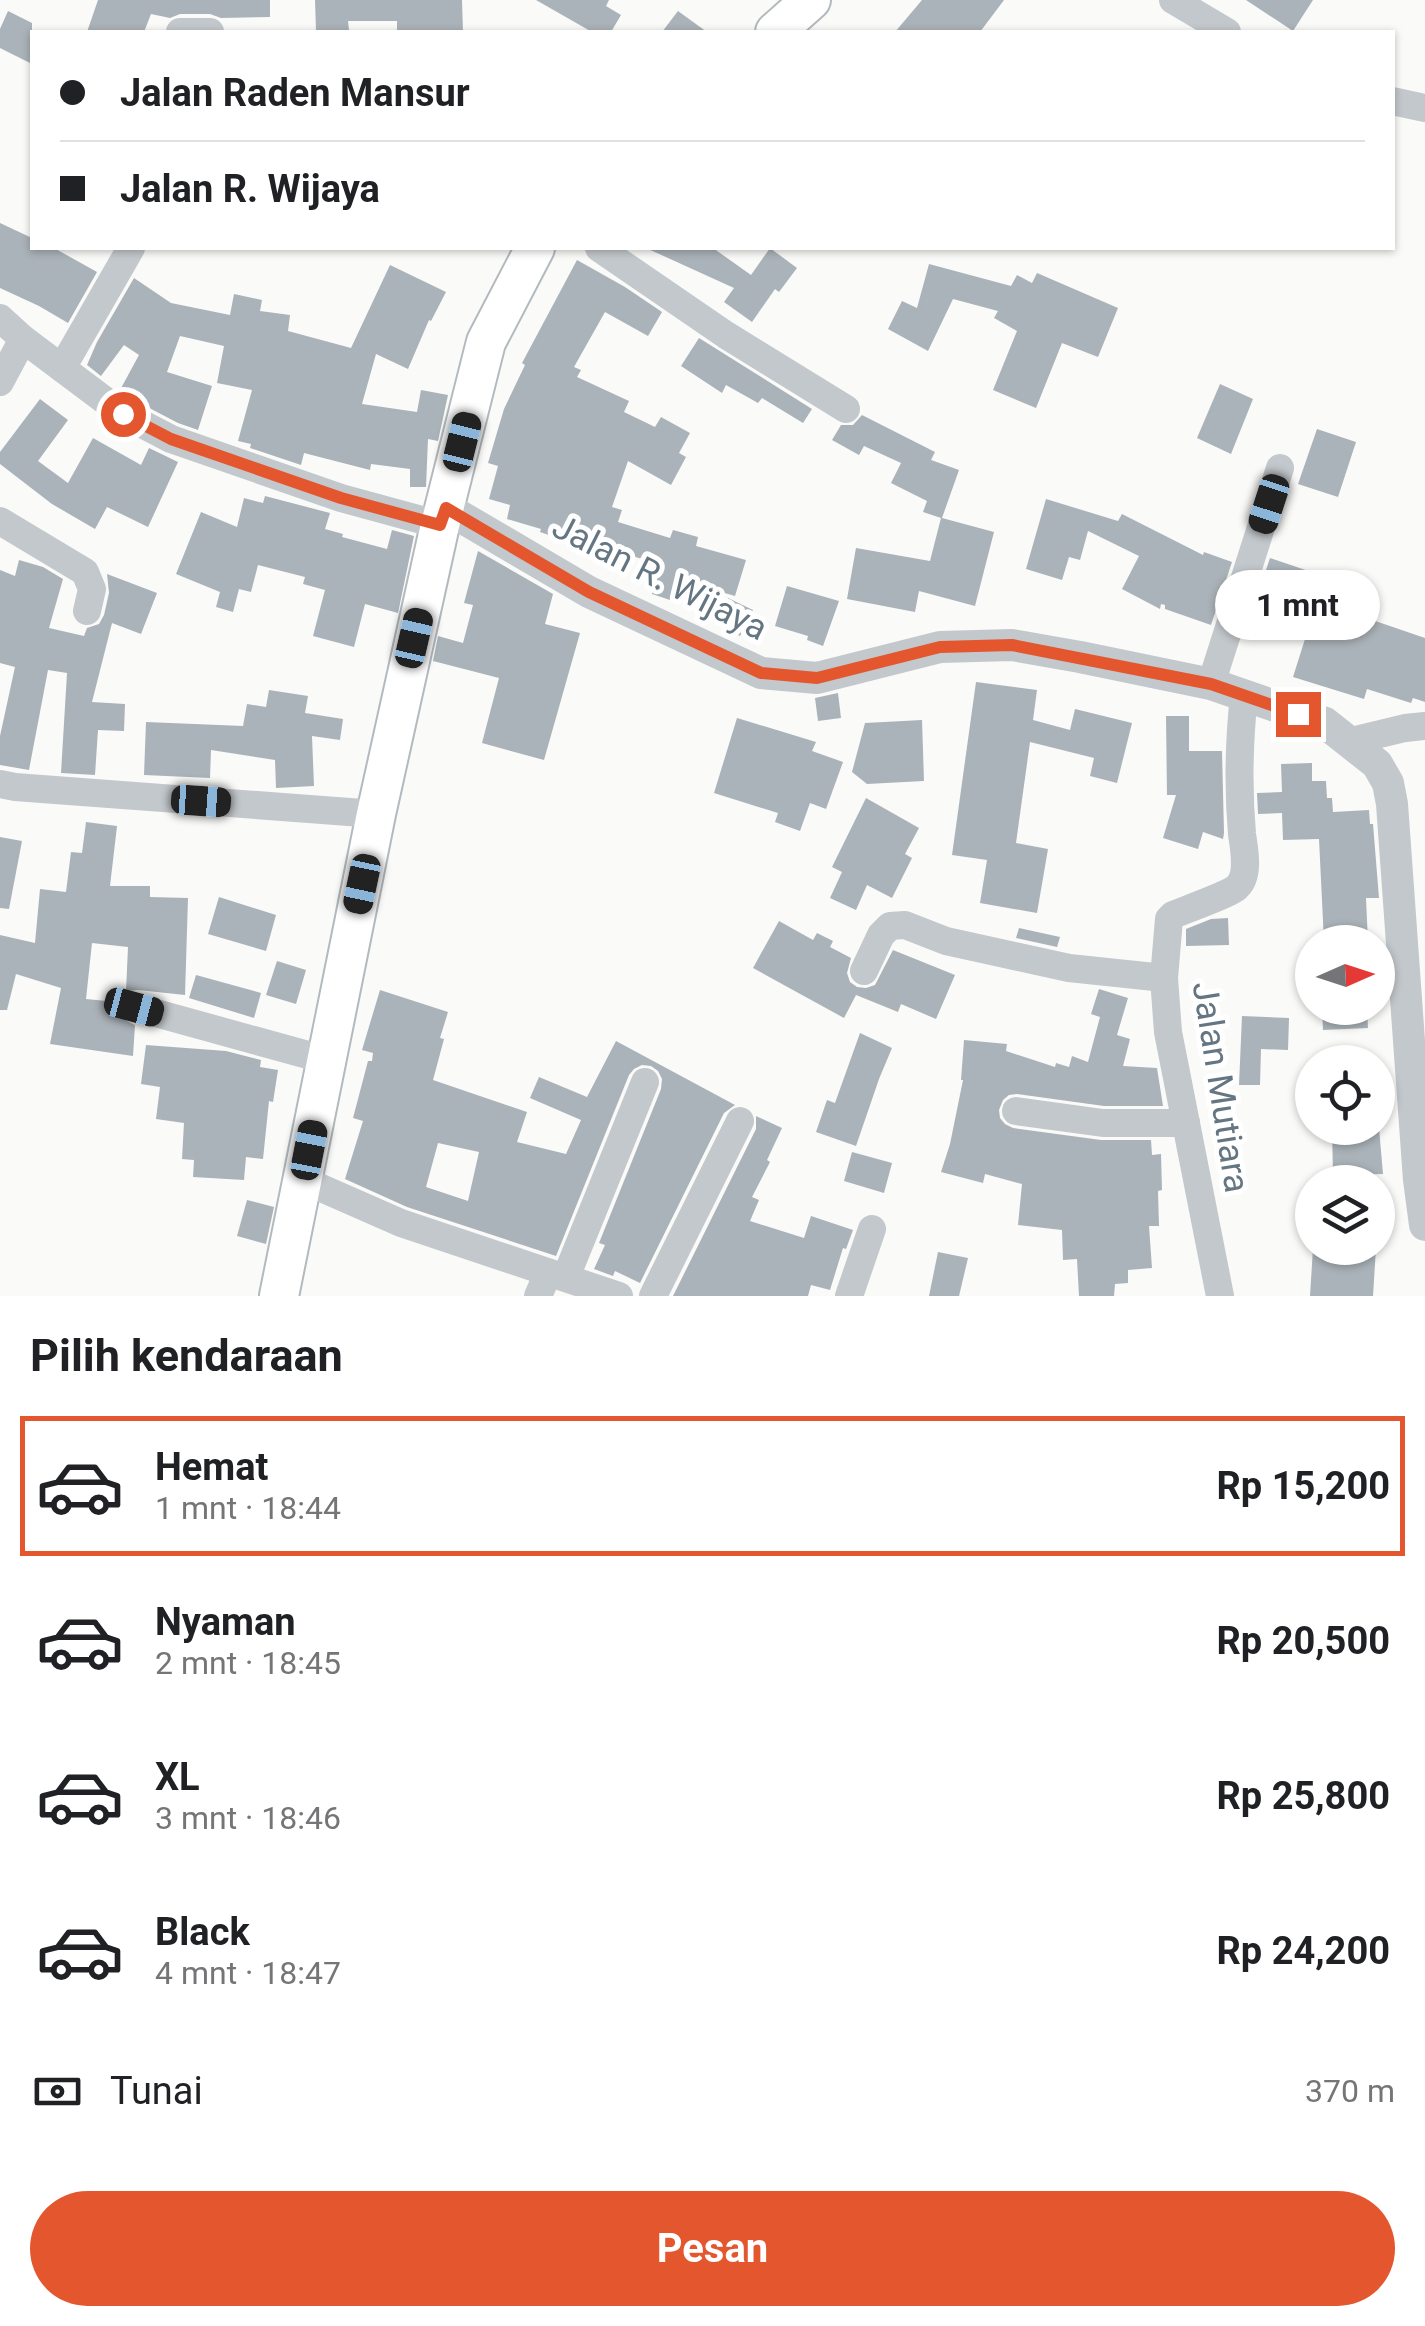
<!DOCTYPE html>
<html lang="id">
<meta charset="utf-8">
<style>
body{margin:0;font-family:Roboto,sans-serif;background:#f6f6f6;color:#202124;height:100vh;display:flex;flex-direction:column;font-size:38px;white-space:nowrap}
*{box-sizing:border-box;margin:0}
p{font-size:32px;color:#757577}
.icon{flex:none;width:55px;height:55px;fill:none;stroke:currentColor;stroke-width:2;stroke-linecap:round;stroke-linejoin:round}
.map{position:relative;height:1296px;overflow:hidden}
.side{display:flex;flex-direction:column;background:#fff;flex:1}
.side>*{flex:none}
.guide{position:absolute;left:30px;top:30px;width:1365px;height:220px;border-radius:0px;box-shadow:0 2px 8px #0004;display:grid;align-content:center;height:220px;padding:0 30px;background:#fff}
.needle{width:65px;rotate:87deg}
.tools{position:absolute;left:1295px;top:925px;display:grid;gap:20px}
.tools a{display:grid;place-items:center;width:100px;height:100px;border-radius:50%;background:#fff;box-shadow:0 2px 8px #0004;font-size:50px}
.end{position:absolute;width:45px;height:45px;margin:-22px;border:12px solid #e4572e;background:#fff;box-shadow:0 0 0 5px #fff}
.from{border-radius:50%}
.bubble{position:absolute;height:70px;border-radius:35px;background:#fff;box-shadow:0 2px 8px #0004;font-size:32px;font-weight:700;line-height:70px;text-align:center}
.car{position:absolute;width:30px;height:60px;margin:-30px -15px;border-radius:12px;box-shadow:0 0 8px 2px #0007;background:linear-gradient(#222 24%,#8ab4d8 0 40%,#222 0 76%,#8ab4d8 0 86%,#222 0)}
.guide b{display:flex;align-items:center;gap:35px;height:95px;font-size:38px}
.guide b+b{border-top:2px solid #e0e0e0}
.guide i{width:25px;height:25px;background:#202124}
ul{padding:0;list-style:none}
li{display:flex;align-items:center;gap:30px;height:140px;margin:0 20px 15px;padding:0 10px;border:5px solid transparent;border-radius:0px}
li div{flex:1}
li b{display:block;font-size:38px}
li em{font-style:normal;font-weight:700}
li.current{border-color:#e4572e}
li>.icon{width:90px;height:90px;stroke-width:1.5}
h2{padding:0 30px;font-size:45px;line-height:120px}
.pay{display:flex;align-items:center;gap:25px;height:110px;padding:0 30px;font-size:38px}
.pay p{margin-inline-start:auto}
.primary-button{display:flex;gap:20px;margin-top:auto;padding:20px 30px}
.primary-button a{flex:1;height:115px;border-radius:60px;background:#e4572e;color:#fff;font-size:40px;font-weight:700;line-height:115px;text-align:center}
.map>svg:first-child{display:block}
.building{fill:#aab3b9;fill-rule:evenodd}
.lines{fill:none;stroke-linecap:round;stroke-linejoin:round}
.secondary-casing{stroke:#b3babf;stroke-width:42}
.minor{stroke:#c3c8cc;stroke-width:28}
.tertiary{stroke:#c3c8cc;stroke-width:32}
.secondary{stroke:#fff;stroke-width:38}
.route{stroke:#e4572e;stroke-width:12}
.labels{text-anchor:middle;stroke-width:10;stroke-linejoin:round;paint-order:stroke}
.street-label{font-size:35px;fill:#657683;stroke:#fff}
</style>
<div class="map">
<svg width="1425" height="1296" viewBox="0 0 1425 1296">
<rect width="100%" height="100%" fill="#fafaf8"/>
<g class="building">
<path d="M98,0H270V17L221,18L210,14H180L170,18L151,14L144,32H87Z"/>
<path d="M315,0H462L463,32H397V21H348L349,30L316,31Z"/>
<path d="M536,0H609L606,6L621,15L611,32H592Z"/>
<path d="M922,0H1004L980,32H895Z"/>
<path d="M1246,0H1313L1293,31Z"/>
<path d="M8,11L32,23V64L0,48V29Z"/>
<path d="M678,11L707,32H662Z"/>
<path d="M0,223L32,238V248H54L97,272L68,323L39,306L0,288Z"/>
<path d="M646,248H713L751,275L770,248L797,268L779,292L775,289L752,322L724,302L734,288Z"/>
<path d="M577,260L625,287L662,312L648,336L605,312L574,367L581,370L577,377L629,401L624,412L655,427L661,417L690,433L679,453L686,457L671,485L628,461L612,507L622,510L618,522L670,538L673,530L698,537L696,546L746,560L735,596L676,579L670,600L652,594L661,565L610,549L607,560L586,553L587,548L540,532L541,529L507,519L510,505L489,499L498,466L488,463L504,409L525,365L522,363Z"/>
<path d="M929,264L1011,286L1017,275L1032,283L1037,273L1118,308L1098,357L1062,343L1036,408L993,390L1017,331L994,318L998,311L953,299L928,351L888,329L902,301L917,308Z"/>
<path d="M390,265L446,292L431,321L429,320L408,369L376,354L362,404L417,412L421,390L448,395L438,441L428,439L426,487H410V469L371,464L370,470L304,453L301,465L250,448L251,444L238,441L252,390L217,383L224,346L180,336L167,372L212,386L198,430L178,423L132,399L130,395L120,390L139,355L124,345L101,376L87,365L97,342L134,278L171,303L230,315L234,294L262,300L260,311L290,315L288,331L351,348Z"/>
<path d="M699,338L812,409L803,423L762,398L758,403L726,385L722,393L681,366Z"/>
<path d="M1220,384L1253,399L1231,454L1197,438Z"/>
<path d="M40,399L68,420L38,461L68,483L93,438L141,465L149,448L178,462L148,527L107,507L95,529L52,504L0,464V452Z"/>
<path d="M862,415L935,452L931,460L959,470L942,518L994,532L975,606L919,591L915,612L847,599L856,548L930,561L941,518L923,512L927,501L891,483L901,463L864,446L859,455L832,440L841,425H853Z"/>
<path d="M1317,429L1356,442L1338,497L1298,484Z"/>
<path d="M265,496L330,513L325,529L343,534L342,537L387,549L392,530L414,536L398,613L365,604L354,647L313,636L325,590L303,584L305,577L258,565L251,592L239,589L233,612L216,607L220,592L176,574L201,512L237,527L244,498L263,503Z"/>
<path d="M1046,499L1118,521L1122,514L1203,555L1204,552L1232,562L1211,625L1165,609V605L1161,604L1160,609L1122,589L1139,556L1088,531L1080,560L1069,557L1062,580L1026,569Z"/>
<path d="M478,551L553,594L545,624L580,633L544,760L482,743L499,678L433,661L438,636L463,643L473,605L464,603Z"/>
<path d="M1270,558L1353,586L1346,611L1425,638V702L1413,698L1411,703L1367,689L1364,699L1293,677L1305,639L1260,625L1263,615L1252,612Z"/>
<path d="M19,560L43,567L63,579L49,628L84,636L87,628L99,624L104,615L109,593L107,574L157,593L141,634L112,623L92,702L125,704L124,731L98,730L95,775L61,773L67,673L48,670L29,770L0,765V736L15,667L0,663V570L15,576Z"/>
<path d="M787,586L839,601L823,646L807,640L808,636L775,626Z"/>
<path d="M728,598L753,610L740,636L716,624Z"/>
<path d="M976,682L1037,690L1033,720L1070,730L1075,709L1132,723L1117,783L1090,776L1094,758L1030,742L1016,843L1048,849L1037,913L980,903L987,860L952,855Z"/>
<path d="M269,690L308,696L305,713L343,719L340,740L312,736L314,786L276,788L275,760L211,750L210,778L144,775L146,722L243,726L247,704L266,707Z"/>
<path d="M838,693L841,718L818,721L815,698Z"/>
<path d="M1166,716H1189V751H1222L1224,833L1223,839L1203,832L1198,849L1163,838L1176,795H1167Z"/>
<path d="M737,718L816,742L812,751L843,762L826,809L810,803L800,831L775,822L778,813L714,793Z"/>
<path d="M922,720L924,781L867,784L852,772L865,723Z"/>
<path d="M1312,763V781H1326L1327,798H1332L1333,812L1369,810L1370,824H1373L1379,898H1366L1368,942H1324L1319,839L1283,840L1282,813L1258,814L1257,793L1282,792L1281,764Z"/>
<path d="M866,798L919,828L905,854L912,858L892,898L867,885L856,910L830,898L842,872L832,867Z"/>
<path d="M86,822L117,826L110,886H150V897L188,898L185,995L138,990L126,991L128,947L92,943L86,999L117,1002V1010L121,1018L135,1025L133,1056L50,1044L61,988L16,974L7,1010H0V935L35,943L40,889L66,892L71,852L82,853Z"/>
<path d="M0,837L22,841L9,909L0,908Z"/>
<path d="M219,897L276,915L266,951L208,934Z"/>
<path d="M1228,918L1229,945L1186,946V929L1211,919Z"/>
<path d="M779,921L813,940L817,933L833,941L830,947L851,958L847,973L850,982L857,987L866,988L875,985L893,950L955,975L936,1019L901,1004L898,1012L856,995L844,1018L753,968Z"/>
<path d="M1019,928L1060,937L1057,947L1016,938Z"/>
<path d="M277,961L306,970L296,1004L266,995Z"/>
<path d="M196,975L261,993L254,1018L189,998Z"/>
<path d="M1099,989L1128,998L1117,1035L1130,1039L1123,1066L1157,1068L1163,1106H1104L1017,1094L1009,1095L1003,1100L999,1110L1000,1118L1005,1124L1013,1128L1101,1140H1151L1152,1155L1161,1154L1162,1190L1158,1191L1159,1226H1149L1152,1268L1128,1270V1283L1115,1284L1114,1296H1079L1077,1259L1063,1260L1062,1230L1018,1225L1022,1184L985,1174L983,1183L941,1172L950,1144L963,1080H961L964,1040L1007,1044L1006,1051L1055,1067L1056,1063L1069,1067L1072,1056L1088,1062L1100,1017L1091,1014Z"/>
<path d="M380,990L448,1012L440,1038L444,1039L433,1080L527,1112L517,1142L566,1154L581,1120L530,1098L539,1077L587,1097L616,1041L735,1105L724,1113L640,1283L615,1271L613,1276L594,1269L605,1245L599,1243L661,1089L662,1079L658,1071L651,1066L642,1065L634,1069L629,1075L556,1256L407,1207L345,1179L363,1121L353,1118L368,1061H372L373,1053L362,1050ZM438,1143L479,1152L468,1201L426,1187Z"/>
<path d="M1322,1008H1367L1368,1028L1323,1030Z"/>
<path d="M1242,1016L1289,1018L1288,1050L1261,1049L1260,1085H1239Z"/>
<path d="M860,1033L892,1048L879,1079L856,1146L816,1132L827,1100L835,1103Z"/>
<path d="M146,1045L226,1051L261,1060L260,1067L278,1070L273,1102L269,1101L263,1159L246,1157L244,1180L193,1177L194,1160L182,1159L184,1123L156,1119L160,1087L141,1084Z"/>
<path d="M756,1116L782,1128L767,1160L770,1162L752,1197L759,1200L750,1221L804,1238L811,1216L853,1230L846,1249L843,1248L830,1290L811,1285L808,1296H673L756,1129Z"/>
<path d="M1332,1128H1379L1383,1174L1333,1175Z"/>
<path d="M852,1152L892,1163L884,1193L844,1181Z"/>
<path d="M247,1200L274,1207L266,1244L237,1236Z"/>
<path d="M1313,1248H1376L1373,1296H1310Z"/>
<path d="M938,1252L968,1258L959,1296H929Z"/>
</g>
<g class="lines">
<defs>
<g id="secondary">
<path d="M775,32L811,0"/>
<path d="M279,1296L376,814L440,525L486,342L535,248"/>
</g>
</defs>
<use href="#secondary" class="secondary-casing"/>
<g class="minor">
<path d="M1173,0L1227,32"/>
<path d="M180,32H210"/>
<path d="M1392,101L1425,108"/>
<path d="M599,248L726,335L846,409"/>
<path d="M0,318L23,339L123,414L171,439L341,498L440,525"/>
<path d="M62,368L131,248"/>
<path d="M0,382L23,339"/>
<path d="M0,521L85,572L92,589L87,611"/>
<path d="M1211,684L1280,468"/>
<path d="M1351,741L1405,728L1425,726"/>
<path d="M0,784L15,787L376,814"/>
<path d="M864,971L881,935L890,926L905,925L946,941L1069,968L1164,978"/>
<path d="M134,1007L326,1060"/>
<path d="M1016,1111L1103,1123H1186"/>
<path d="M303,1180L401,1223L619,1296"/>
<path d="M566,1277L645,1082"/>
<path d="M538,1296L548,1273"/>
<path d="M653,1296L740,1121"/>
<path d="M849,1296L872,1229"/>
<path d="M1220,1296L1168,1032L1164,978L1169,919L1173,915C1185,910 1230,894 1237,887C1250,875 1244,849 1242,834C1238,788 1239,741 1244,695"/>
</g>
<path class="tertiary" d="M446,508L589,592L761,673L817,678L940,647L1012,645L1080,657L1211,684L1325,723L1377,764L1388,783L1392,804L1419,1180L1425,1225"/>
<use href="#secondary" class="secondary"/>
</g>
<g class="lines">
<path class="route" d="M123,414L171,439L341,498L440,525L446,508L589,592L761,673L817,678L940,647L1012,645L1211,684L1298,714"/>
</g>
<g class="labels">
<g class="street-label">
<text transform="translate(660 577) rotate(27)" y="12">Jalan R. Wijaya</text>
<text transform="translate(1221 1087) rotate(81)" y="12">Jalan Mutiara</text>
</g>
</g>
</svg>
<div class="tools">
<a><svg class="needle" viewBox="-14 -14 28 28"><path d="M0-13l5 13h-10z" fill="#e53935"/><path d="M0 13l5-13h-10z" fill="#757577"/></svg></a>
<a><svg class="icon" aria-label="locate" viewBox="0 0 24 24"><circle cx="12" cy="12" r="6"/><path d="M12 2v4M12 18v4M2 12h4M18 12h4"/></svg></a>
<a><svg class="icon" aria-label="layers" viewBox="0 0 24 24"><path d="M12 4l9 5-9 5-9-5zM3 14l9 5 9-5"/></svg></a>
</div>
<i class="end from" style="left:123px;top:414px"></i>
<i class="end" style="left:1298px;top:714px"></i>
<div class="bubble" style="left:1215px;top:570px;width:165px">1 mnt</div>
<i class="car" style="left:462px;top:442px;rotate:14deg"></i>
<i class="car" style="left:1269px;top:504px;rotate:198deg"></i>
<i class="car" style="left:414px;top:638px;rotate:13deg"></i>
<i class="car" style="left:201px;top:801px;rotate:94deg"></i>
<i class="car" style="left:362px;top:884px;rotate:192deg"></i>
<i class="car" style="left:134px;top:1007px;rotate:105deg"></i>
<i class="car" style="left:309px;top:1150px;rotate:11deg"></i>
<div class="guide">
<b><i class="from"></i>Jalan Raden Mansur</b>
<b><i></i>Jalan R. Wijaya</b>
</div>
</div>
<section class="side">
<h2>Pilih kendaraan</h2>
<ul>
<li class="current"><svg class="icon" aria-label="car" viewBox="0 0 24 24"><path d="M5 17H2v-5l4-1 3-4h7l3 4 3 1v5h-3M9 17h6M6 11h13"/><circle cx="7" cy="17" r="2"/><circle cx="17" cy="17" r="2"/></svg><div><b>Hemat</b><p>1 mnt · 18:44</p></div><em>Rp 15,200</em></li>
<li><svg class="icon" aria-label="car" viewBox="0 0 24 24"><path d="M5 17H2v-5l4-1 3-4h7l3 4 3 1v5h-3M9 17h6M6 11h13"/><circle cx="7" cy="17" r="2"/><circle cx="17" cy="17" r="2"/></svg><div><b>Nyaman</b><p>2 mnt · 18:45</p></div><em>Rp 20,500</em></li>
<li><svg class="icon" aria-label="car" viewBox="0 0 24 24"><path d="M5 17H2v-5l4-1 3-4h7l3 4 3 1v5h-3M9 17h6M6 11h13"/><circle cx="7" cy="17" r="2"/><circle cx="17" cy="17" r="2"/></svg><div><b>XL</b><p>3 mnt · 18:46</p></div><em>Rp 25,800</em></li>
<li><svg class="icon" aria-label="car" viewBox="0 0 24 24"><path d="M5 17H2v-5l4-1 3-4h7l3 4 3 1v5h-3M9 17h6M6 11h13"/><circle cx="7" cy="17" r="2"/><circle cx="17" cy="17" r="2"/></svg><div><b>Black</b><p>4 mnt · 18:47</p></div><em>Rp 24,200</em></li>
</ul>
<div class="pay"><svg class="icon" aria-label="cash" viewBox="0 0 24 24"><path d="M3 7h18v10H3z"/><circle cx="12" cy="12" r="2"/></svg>Tunai<p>370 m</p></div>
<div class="primary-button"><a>Pesan</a></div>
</section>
